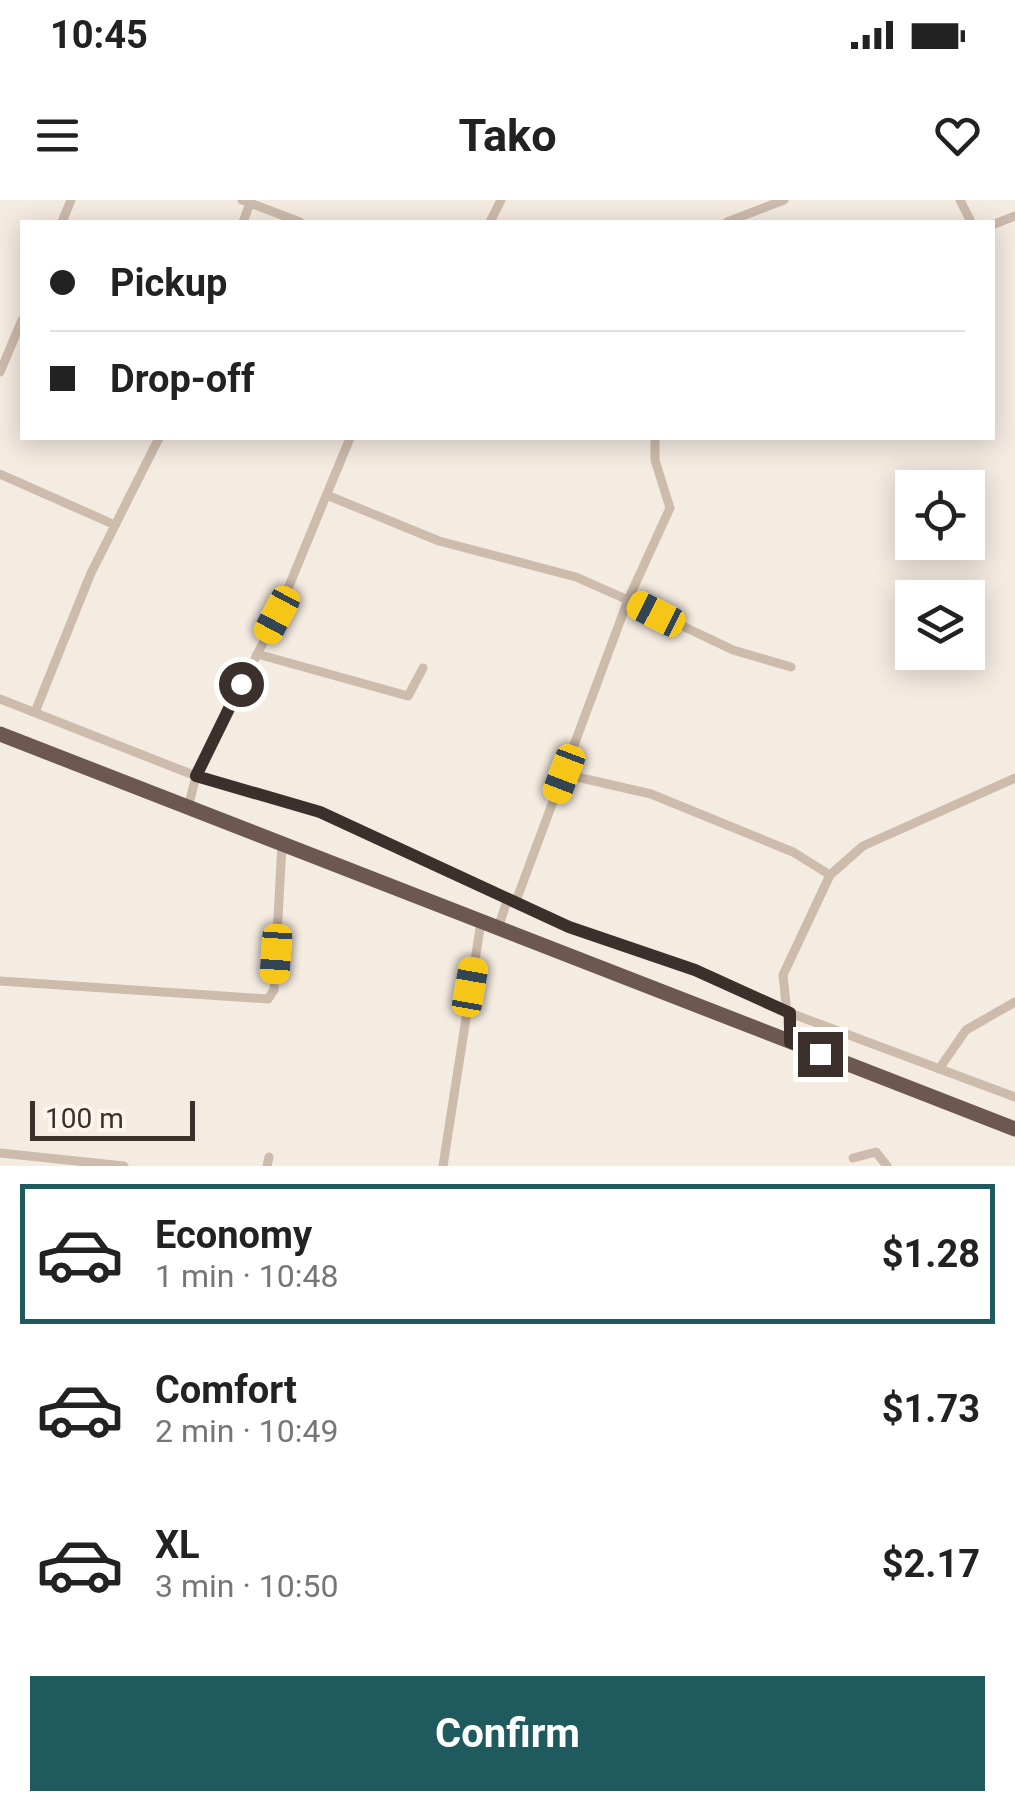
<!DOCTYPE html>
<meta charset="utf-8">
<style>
body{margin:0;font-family:Roboto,sans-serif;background:#f6f6f6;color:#222;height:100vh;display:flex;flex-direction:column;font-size:38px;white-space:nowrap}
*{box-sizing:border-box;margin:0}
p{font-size:32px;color:#767676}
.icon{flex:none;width:55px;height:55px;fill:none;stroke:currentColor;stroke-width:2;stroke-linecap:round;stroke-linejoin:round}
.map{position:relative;height:966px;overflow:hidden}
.details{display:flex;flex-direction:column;background:#fff;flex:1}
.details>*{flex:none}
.guide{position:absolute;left:20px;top:20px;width:975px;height:220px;border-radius:0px;box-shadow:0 5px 25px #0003;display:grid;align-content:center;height:220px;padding:0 30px;background:#fff}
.fabs{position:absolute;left:895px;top:270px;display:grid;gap:20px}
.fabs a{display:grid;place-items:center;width:90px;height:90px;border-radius:0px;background:#fff;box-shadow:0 5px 25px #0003;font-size:50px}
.scale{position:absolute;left:30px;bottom:25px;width:165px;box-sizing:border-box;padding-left:10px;border:5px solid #3b302b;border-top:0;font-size:28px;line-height:35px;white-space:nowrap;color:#3b302b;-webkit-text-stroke:8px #fbf5ee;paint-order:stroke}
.end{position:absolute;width:45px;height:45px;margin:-22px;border:12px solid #3b302b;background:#fff;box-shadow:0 0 0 5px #fff}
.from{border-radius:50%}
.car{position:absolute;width:30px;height:60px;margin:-30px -15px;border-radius:12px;box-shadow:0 0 8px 2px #0007;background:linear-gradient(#f5c518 24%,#345 0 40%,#f5c518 0 76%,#345 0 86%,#f5c518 0)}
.guide b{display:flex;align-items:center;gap:35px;height:95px;font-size:38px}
.guide b+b{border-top:2px solid #e0e0e0}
.guide i{width:25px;height:25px;background:#222}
ul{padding:18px 0 0;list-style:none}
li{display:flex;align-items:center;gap:30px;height:140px;margin:0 20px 15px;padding:0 10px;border:5px solid transparent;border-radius:0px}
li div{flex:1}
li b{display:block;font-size:38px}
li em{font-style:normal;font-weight:700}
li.current{border-color:#1f5a5e}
li>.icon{width:90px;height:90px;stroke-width:1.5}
.primary-button{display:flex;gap:20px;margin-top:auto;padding:20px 30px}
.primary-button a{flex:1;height:115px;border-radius:0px;background:#1f5a5e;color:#fff;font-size:40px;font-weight:700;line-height:115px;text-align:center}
.status{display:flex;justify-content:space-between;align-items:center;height:70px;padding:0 50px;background:#fff;direction:ltr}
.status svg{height:28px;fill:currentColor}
header{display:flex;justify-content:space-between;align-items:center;height:130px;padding:0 30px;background:#fff;font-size:45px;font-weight:700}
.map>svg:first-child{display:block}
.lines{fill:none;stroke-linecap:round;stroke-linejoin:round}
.minor{stroke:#cdbbac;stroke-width:9}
.trunk{stroke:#6c584f;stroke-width:15}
.route{stroke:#3b302b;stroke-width:12}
</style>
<div class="status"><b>10:45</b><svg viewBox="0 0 49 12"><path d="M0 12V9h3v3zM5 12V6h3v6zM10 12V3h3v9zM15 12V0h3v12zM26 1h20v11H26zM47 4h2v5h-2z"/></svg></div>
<header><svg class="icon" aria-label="menu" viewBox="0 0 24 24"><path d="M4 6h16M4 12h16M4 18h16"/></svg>Tako<svg class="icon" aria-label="heart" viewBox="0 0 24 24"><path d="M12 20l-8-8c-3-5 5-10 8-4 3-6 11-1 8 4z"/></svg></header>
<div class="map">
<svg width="1015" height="966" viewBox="0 0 1015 966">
<rect width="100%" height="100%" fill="#f4ebe1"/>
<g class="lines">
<g class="minor">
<path d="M242,0L300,22"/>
<path d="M960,0L971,22"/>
<path d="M62,22L71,0"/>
<path d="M243,22L250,3"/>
<path d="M490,22L501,0"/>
<path d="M727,22L784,0"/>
<path d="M992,25L1015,16"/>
<path d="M0,172L22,120"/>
<path d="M0,274L115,325"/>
<path d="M329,296L439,341L576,377L628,400L670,308L655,260V238"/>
<path d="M257,454L408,496L423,468"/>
<path d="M0,499L196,576L320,612L569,727L695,770L790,813L1015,897"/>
<path d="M35,512L91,373L159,238"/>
<path d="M564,574L651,594L793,652L830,675"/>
<path d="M188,608L196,576L277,415L350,238"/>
<path d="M516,701L628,400L733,450L791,467"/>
<path d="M498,728L508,698"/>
<path d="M0,781L268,799L274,790L282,645"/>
<path d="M790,843L783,775L830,675L863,646L1015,578"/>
<path d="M939,869L966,830L1015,802"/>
<path d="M0,953L124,966"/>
<path d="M853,958L876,952L887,966"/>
<path d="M267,966L269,957"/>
<path d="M443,966L481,722"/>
</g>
<path class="trunk" d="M0,534L1015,929"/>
</g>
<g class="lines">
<path class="route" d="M241,484L196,576L320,612L569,727L695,770L790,813V842L820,854"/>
</g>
</svg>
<div class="fabs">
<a><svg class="icon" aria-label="locate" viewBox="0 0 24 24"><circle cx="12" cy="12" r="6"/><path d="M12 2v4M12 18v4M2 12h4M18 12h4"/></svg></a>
<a><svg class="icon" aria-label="layers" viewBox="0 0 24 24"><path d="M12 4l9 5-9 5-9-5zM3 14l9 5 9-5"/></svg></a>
</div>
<div class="scale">100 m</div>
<i class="end from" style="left:241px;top:484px"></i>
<i class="end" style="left:820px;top:854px"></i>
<i class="car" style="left:656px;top:414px;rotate:297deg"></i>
<i class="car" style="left:277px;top:415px;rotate:208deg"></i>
<i class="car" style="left:564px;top:574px;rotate:201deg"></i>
<i class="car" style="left:276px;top:754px;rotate:184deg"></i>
<i class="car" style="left:470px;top:787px;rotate:10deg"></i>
<div class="guide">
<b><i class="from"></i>Pickup</b>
<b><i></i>Drop-off</b>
</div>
</div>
<section class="details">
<ul>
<li class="current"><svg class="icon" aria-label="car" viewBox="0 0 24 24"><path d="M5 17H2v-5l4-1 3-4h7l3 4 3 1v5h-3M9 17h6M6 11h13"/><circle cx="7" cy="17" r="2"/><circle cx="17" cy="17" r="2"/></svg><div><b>Economy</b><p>1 min · 10:48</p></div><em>$1.28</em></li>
<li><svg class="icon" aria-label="car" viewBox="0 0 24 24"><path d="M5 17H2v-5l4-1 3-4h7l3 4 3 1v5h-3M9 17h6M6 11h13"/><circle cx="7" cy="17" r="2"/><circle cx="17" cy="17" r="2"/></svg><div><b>Comfort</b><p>2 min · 10:49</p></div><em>$1.73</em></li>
<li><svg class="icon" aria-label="car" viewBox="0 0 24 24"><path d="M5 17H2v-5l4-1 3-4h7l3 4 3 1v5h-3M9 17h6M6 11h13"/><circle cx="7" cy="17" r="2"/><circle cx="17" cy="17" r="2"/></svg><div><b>XL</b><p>3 min · 10:50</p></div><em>$2.17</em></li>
</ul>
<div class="primary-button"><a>Confirm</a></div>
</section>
